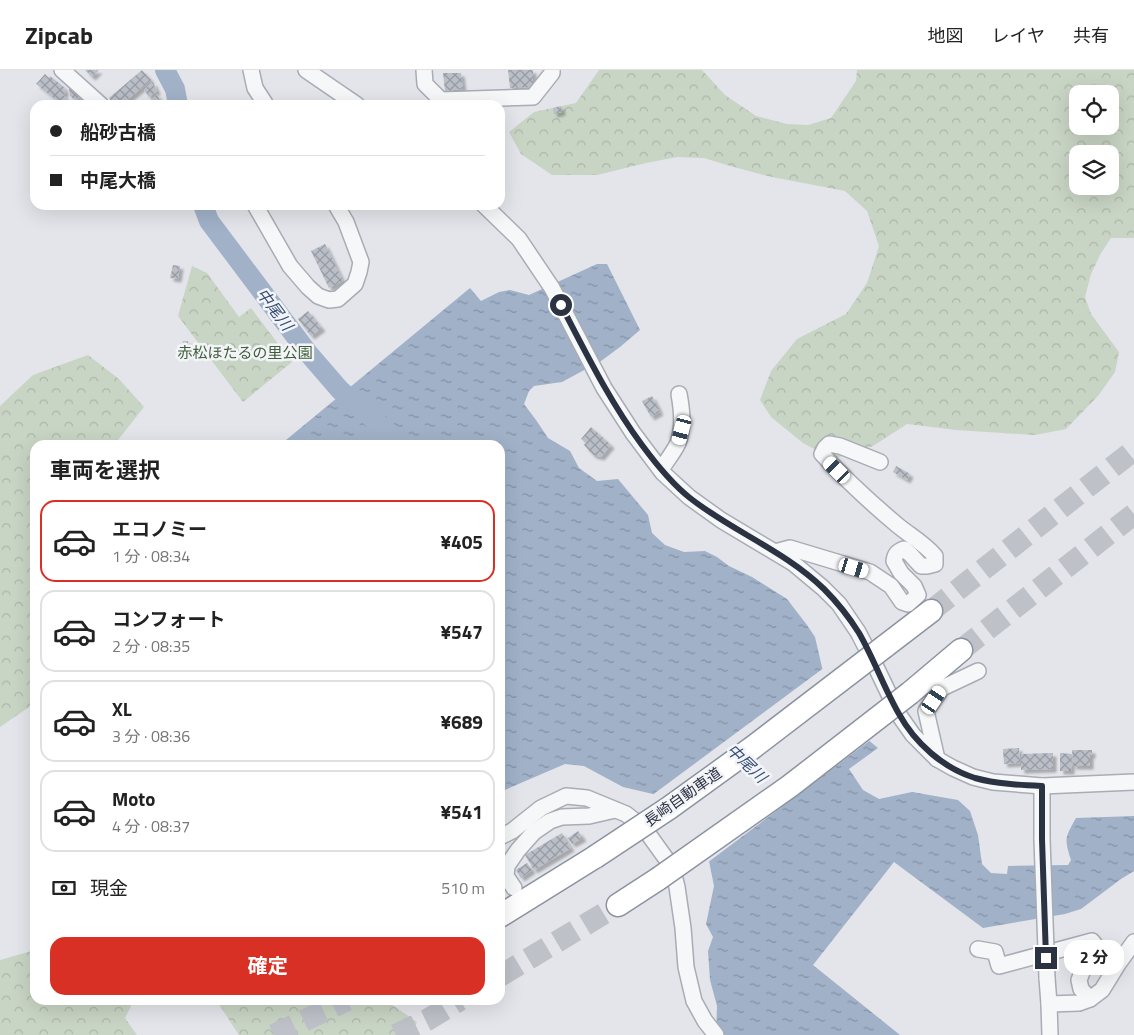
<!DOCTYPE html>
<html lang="ja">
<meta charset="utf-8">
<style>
body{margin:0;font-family:"Titillium Web","Noto Sans JP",sans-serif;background:#f6f6f6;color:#222;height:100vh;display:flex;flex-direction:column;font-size:19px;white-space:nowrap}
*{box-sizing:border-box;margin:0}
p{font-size:16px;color:#767676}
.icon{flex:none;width:28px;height:28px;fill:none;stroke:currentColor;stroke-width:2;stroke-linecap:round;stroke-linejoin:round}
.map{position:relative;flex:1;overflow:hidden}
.drawer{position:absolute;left:30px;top:370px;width:475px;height:565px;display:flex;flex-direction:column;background:#fff;border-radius:15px;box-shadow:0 5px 20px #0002}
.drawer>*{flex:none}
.guide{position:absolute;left:30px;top:30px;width:475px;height:110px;border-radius:15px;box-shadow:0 5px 20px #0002;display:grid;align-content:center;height:110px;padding:0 20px;background:#fff}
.fabs{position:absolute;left:1069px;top:15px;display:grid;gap:10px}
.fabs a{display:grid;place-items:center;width:50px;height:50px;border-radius:10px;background:#fff;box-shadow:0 5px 20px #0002;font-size:25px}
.end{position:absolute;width:22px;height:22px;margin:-11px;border:6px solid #2b3242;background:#fff;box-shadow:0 0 0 2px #fff}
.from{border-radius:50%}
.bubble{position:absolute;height:35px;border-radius:15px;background:#fff;box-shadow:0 5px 20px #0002;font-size:16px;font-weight:700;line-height:35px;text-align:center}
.car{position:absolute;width:15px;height:30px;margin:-15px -8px;border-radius:6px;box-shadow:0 0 4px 1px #0007;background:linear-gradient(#fff 24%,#345 0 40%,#fff 0 76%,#345 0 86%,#fff 0)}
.guide b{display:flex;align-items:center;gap:18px;height:48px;font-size:19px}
.guide b+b{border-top:1px solid #e0e0e0}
.guide i{width:12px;height:12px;background:#222}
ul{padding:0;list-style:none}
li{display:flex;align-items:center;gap:15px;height:82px;margin:0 10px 8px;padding:0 10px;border:2px solid #e0e0e0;border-radius:15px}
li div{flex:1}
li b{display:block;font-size:19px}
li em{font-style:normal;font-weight:700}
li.selected{border-color:#d93025}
li>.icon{width:45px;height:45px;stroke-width:1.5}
h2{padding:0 20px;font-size:22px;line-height:60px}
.pay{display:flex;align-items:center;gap:12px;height:55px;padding:0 20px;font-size:19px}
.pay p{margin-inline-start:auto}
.button{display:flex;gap:10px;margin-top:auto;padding:10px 20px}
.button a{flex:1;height:58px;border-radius:15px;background:#d93025;color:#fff;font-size:20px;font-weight:700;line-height:58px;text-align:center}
header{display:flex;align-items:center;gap:30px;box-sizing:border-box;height:70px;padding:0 25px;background:#fff;border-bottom:1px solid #e0e0e0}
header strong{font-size:24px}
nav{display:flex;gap:28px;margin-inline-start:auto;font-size:18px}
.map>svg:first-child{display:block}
.forest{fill:url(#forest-crowns);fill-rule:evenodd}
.water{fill:url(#water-ripples)}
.pier{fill:#e3e5ea}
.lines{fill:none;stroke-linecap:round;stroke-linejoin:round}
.river{stroke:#a0b1c8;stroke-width:20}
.building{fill:url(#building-cross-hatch);filter:url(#shadow)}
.highway-tunnel{stroke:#bec1c8;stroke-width:22;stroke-dasharray:22 11;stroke-linecap:butt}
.minor-casing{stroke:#a8acb4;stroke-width:18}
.highway-casing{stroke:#8b92a0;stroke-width:25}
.minor{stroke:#f6f7f9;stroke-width:15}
.highway{stroke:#fff;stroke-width:22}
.minor-bridge-casing{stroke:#a8acb4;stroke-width:18;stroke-linecap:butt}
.highway-bridge-casing{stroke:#8b92a0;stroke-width:25;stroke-linecap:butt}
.minor-bridge{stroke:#f6f7f9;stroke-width:15}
.highway-bridge{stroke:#fff;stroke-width:22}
.route{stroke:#2b3242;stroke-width:6}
.labels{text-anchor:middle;stroke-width:5;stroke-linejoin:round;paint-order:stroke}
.park-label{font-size:15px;fill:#3e5d39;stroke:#f3f4f8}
.street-label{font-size:15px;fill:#2b3242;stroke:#f3f4f8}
.water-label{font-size:16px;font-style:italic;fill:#374f74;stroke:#f3f4f8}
</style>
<header>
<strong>Zipcab</strong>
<nav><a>地図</a><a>レイヤ</a><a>共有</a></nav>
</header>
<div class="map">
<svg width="1134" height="965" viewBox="0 0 1134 965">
<defs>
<pattern id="forest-crowns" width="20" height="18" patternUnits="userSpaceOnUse" patternTransform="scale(1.25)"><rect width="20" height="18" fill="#c8d4c4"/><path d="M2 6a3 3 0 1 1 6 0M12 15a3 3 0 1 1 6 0" fill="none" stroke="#acb6aa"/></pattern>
<pattern id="water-ripples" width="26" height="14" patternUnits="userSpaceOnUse" patternTransform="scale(1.25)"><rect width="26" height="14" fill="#a0b1c8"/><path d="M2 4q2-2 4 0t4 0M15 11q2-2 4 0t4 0" fill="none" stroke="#8391a4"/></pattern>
<pattern id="building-cross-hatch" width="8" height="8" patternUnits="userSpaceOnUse" patternTransform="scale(1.25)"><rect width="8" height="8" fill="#babec7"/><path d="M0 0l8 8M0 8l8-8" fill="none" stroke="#979ba3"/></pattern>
<filter id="shadow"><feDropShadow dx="3.5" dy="3.5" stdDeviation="1" flood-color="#0004"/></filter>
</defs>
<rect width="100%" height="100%" fill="#e3e5ea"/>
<g class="forest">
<path d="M599,0H702L725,25L756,46L787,54L808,55L831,48L856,11L857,0H1134V168H1111L1101,183L1091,204L1085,227L1091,244L1119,282L1115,302L1098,326L1066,359L1035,365L956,360L907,354L873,376L833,389L803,373L771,347L760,330L771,301L797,269L846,244L867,213L879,176L867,141L845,121L772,107L730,96L704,88L677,87L646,93L597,105H552L521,84L509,62L534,42L576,33ZM1078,24H1110V56H1078ZM1078,84H1110V116H1078Z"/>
<path d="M192,196L207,203L239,247L251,238L292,292L243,332L178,246Z"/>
<path d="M88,285L119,309L144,337L114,375H35V633L0,657V336L33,305Z"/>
<path d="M35,880V930H134L125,948L137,965H0V890Z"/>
<path d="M216,930H385L417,952L411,965H239Z"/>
</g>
<path class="water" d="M597,194H607L640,260L620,277L601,291L562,312L534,316L529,321L524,334L536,350L548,368L570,381L579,398L597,411L618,409L648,445L652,463L665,475L684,482L705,481L717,487L729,496L752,507L787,529L807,555L815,567L825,610L840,637L867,669L878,678L849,699L863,720L879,729L912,722L958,730L970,741L978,765L982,794L991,803L1007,804L1008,796L1068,795L1071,790C1064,768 1065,768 1076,748L1134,746V801L1121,809L1081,839L1065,844L983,858L894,792L813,895L900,965H716L717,936L710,910L708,881L713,867L706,854L714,816L707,781L682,740L653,724L623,717L584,696L565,694L500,722V375H280L470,218L481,231L499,222L510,220L529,225Z"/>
<path class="pier" d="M825,597L827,609L842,636L872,669L707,793L705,782L680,742L651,726Z"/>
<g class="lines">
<g class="river">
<path d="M165,0L175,19L178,35"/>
<path d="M203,135L209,151L308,283L340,320L403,375"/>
</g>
</g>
<g class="building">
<path d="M85,0H99L92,7Z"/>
<path d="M142,0L151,10L121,35H115L109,28Z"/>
<path d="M508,0H533V17L510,18Z"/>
<path d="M443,3H461L463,19L445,21Z"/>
<path d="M45,4L49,8L50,6L65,18L63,19L66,21L63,25L67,28L62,34L36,14Z"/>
<path d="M153,12L157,21L149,27L144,20Z"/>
<path d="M69,18L79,26L76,31L70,26Z"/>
<path d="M157,24L162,35H153L151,30Z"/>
<path d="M561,36L562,42L554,44L553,38Z"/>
<path d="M325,174L343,211L329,218L311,181Z"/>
<path d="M173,195L180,196L178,209L170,208Z"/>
<path d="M308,241L322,258L311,266L298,249Z"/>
<path d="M183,271H188L187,279L182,278Z"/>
<path d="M652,326L659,339H658L660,342L651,347L642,331Z"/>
<path d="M591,357L611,375L601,387L593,385L584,375L586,373L581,369Z"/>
<path d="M896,396L910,404L907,410L893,402Z"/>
<path d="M1019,678L1020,693L1004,694L1003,679Z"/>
<path d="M1072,680H1092V685H1090V696H1073Z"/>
<path d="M1053,683V699L1021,700V684Z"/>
<path d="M1060,683L1072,684L1071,701H1060Z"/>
<path d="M578,761L583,768L572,774L568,768Z"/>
<path d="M562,763L571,778L534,800L525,785Z"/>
<path d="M527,793L532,800L521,808L516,800Z"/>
</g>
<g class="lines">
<g class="highway-tunnel">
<path d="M931,541L1134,380"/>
<path d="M961,580L1134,444"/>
<path d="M500,906L618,835"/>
<path d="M274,965L347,930"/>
<path d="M396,965L427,950L460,930"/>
</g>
<defs>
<g id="minor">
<path d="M62,0L101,35"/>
<path d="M251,0L255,18L266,35"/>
<path d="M306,0L357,35"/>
<path d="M424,0L425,14L441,30L533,27L552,3V0"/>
<path d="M255,135L290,196L308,217L318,226L329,230L338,229L355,214L359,202L361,192L346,152L336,135"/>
<path d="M484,135L519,169L552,218L604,318L633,363L663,403L689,427L721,450L793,493L823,518L839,534L858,562L875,595L899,645L913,665L937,689L953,698L973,707L993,712L1042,716L1134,712"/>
<path d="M661,400C666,391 674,382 678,373C684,357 682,340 679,324"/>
<path d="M775,482L790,478L870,502L891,516L902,532L908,534L918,525L914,516L901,503L894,491C895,484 897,482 904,479L910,484L921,496H927L935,494V486C924,473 909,465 896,454C870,432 845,409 822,384L825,378L829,374L840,376L880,392"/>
<path d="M937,689L926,641L942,618L978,601"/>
<path d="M1042,716V769"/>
<path d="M500,767L512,761L541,738L566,726L587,728L626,744L644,758L672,797L677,817L683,858L686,897L694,931L705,951L716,965"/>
<path d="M514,818L506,806L507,796L518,780L534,762L550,751L562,747L589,746L615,740"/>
<path d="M978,879L995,882L999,896L1092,871L1098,879L1095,890L1083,900L1079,910L1081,919L1090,929"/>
<path d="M1047,908L1049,934L1050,965"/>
<path d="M1049,934L1079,933L1090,929L1102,920L1118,894L1134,872"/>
</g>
<g id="highway">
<path d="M884,577L931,541"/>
<path d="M910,623L961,580"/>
<path d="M618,835L658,809"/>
<path d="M500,846L595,787"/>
</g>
</defs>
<use href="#minor" class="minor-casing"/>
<use href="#highway" class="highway-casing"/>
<use href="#minor" class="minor"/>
<use href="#highway" class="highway"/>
<defs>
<path id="minor-bridge" d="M1042,769L1047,908"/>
<g id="highway-bridge">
<path d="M595,787L669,738L752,678L884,577"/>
<path d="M658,809L790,716L910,623"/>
</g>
</defs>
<use href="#minor-bridge" class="minor-bridge-casing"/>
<use href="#highway-bridge" class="highway-bridge-casing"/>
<use href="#minor-bridge" class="minor-bridge"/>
<use href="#highway-bridge" class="highway-bridge"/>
</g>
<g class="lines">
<path class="route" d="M561,235C586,283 610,332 642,375C656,394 671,413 690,428C732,461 785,481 824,519C837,532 849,547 859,563C874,589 884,618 899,644C915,673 943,698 975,708C997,714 1020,715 1042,716V769L1046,888"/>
</g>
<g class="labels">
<g class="park-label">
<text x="245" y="288">赤松ほたるの里公園</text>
</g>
<g class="street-label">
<text transform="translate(683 727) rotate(-35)" y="5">長崎自動車道</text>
</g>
<g class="water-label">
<text transform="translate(275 239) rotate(53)" y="6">中尾川</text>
<text transform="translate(747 693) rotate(44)" y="6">中尾川</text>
</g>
</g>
</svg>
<div class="fabs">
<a><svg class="icon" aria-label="locate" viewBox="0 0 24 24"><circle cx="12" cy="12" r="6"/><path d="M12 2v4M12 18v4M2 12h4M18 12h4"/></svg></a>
<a><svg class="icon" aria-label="layers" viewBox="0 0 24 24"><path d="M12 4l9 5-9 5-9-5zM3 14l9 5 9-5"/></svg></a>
</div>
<i class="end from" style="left:561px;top:235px"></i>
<i class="end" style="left:1046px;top:888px"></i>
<div class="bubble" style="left:1064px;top:870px;width:60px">2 分</div>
<i class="car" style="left:682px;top:360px;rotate:195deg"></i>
<i class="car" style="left:837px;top:400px;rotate:315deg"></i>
<i class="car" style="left:854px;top:498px;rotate:107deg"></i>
<i class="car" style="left:934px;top:630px;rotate:34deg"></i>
<div class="guide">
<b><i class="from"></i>船砂古橋</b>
<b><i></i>中尾大橋</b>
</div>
<section class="drawer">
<h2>車両を選択</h2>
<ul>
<li class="selected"><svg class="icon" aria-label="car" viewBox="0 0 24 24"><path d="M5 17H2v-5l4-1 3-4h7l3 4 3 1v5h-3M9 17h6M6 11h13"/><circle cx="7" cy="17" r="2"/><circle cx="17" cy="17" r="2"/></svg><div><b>エコノミー</b><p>1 分 · 08:34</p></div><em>¥405</em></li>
<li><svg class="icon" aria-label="car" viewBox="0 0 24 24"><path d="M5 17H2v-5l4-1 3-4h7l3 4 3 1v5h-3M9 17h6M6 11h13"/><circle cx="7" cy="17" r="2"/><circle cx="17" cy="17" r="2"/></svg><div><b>コンフォート</b><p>2 分 · 08:35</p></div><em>¥547</em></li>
<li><svg class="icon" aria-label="car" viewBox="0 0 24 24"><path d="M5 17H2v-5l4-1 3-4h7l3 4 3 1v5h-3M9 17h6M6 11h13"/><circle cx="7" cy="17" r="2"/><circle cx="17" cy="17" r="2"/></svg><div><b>XL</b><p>3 分 · 08:36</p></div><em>¥689</em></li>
<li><svg class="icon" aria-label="car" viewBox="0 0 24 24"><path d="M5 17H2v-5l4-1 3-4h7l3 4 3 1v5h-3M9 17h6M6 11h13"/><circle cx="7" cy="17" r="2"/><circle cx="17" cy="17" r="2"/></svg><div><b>Moto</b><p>4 分 · 08:37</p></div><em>¥541</em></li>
</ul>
<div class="pay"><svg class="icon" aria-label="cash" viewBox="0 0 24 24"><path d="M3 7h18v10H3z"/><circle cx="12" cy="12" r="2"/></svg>現金<p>510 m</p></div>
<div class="button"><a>確定</a></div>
</section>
</div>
